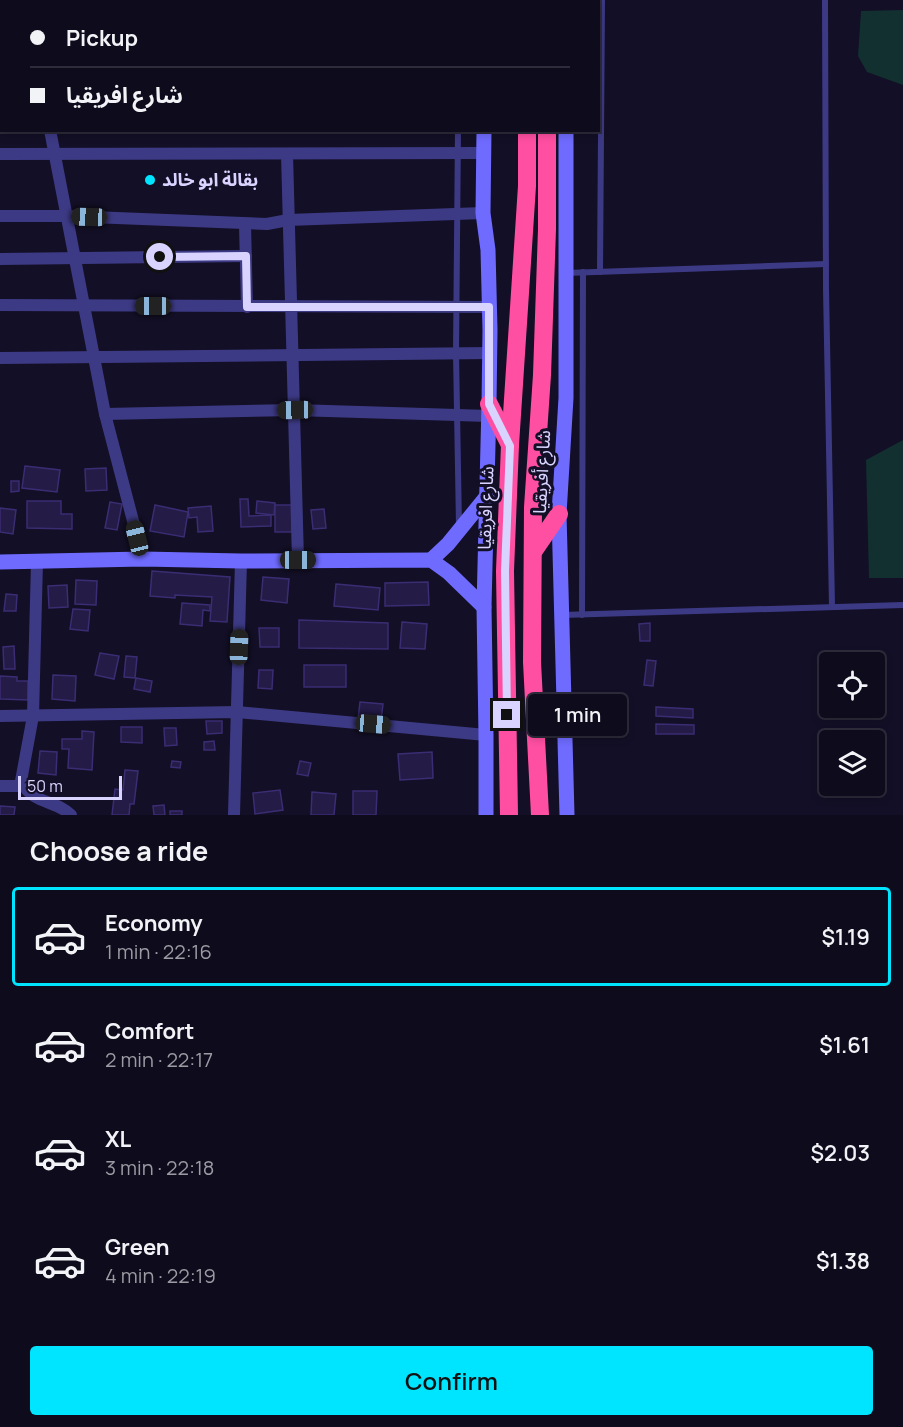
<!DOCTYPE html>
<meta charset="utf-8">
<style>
body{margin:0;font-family:Manrope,"Noto Sans Arabic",sans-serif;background:#1c1929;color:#f1f3f6;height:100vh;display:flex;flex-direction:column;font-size:22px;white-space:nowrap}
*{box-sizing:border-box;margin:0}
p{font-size:20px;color:#9b9ba3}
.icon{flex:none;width:33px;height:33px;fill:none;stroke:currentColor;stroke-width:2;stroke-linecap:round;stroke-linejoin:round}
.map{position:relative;height:815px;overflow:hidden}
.sheet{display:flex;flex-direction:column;background:#0e0b1c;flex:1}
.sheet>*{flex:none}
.banner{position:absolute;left:0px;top:0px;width:600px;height:132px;box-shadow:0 3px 9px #0003,0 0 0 2px #2e2b3b;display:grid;align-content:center;height:132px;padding:0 30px;background:#0e0b1c}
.tools{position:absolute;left:819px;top:652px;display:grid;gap:12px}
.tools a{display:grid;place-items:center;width:66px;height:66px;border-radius:6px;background:#0e0b1c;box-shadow:0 3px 9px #0003,0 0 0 2px #2e2b3b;font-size:30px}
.scale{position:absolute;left:18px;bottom:15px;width:104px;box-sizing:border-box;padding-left:6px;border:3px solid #d9d4ff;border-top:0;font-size:16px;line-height:21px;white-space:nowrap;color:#d9d4ff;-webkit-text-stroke:4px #130f26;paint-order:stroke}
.end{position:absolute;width:27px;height:27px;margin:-14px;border:8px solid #d9d4ff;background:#111;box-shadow:0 0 0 3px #111}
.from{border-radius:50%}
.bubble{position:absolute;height:42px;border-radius:6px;background:#0e0b1c;box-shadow:0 3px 9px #0003,0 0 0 2px #2e2b3b;font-size:20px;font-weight:600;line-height:42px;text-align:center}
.car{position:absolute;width:18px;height:36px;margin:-18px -9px;border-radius:8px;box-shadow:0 0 4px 2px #0007;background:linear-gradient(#222 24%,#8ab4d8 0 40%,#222 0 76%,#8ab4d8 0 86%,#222 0)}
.banner b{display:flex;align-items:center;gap:21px;height:57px;font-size:22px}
.banner b+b{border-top:2px solid #2e2b3b}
.banner i{width:15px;height:15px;background:#f1f3f6}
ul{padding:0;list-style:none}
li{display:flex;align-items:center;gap:18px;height:99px;margin:0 12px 9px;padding:0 18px;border:3px solid transparent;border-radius:6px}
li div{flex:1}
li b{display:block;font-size:22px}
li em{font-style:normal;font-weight:600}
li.current{border-color:#00e5ff}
li>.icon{width:54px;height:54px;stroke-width:1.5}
h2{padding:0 30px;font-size:27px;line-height:72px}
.primary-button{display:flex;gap:12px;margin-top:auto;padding:12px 30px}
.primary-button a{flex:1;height:69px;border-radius:6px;background:#00e5ff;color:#111;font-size:24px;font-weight:600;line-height:69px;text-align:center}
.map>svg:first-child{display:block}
.green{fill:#12302f}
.building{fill:#241b47;stroke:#3b2d73;stroke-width:1.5}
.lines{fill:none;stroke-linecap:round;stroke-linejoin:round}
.lane{stroke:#3d3a85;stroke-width:6}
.street{stroke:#3d3a85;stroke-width:12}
.secondary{stroke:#6f6bff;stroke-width:15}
.highway{stroke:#ff4fa3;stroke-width:18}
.route{stroke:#d9d4ff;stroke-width:8}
.poi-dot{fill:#00e5ff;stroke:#130f26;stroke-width:2}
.labels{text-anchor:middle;stroke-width:6;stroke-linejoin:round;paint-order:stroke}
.poi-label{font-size:18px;font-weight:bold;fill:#d9d4ff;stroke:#130f26;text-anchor:start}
.street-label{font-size:18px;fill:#d9d4ff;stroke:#130f26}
</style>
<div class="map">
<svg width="903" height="815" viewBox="0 0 903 815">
<rect width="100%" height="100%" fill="#130f26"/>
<g class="green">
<path d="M903,10V85L867,72L858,56L861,11Z"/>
<path d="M903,440V578H869L866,460Z"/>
</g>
<g class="building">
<path d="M25,466L60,470L57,492L22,488Z"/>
<path d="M106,468L107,490L86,491L85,469Z"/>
<path d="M11,481H19V491L11,492Z"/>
<path d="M240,499H248L249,516L271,515V526L241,527Z"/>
<path d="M27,501H61V514H72V529L27,528Z"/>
<path d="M257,501L275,503L274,515L256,513Z"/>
<path d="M110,502L122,504L117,530L105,528Z"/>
<path d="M155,505L188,512L184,537L150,531Z"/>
<rect x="275" y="505" width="17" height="27"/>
<path d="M211,506L213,531L198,532L197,517L189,518L188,508Z"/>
<path d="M0,508L16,510L13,534L0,532Z"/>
<path d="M324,509L326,528L313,529L311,510Z"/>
<path d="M152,571L230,577L227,622L210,621L212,597L175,595V598L150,596Z"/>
<path d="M263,577L289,579L287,603L261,600Z"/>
<path d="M76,580L97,581L96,605L75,604Z"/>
<path d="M428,582L429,605L385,606V583Z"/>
<path d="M336,584L380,588L378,610L334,606Z"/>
<path d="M67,585L68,607L49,608L48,586Z"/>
<path d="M6,594L17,595L16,611H4Z"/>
<path d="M182,603L210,605V611L203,610L202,626L180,624Z"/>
<path d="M73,609L90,610L88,631L70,629Z"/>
<path d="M299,620L388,623V649L299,648Z"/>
<path d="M402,622L427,624L425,649L400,648Z"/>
<path d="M650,623V641H640L639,624Z"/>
<path d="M259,628H279V647H260Z"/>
<path d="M14,646L15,669H4L3,647Z"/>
<path d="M100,653L119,656L114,679L95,675Z"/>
<path d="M126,656L137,657L135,678L124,677Z"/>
<path d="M647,660L656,661L653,686L644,685Z"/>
<rect x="304" y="665" width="42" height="22"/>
<path d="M259,670H273L272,689L258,688Z"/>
<path d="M53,675L76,676L75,701L52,699Z"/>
<path d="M0,676L17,677V681H28V700L0,699Z"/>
<path d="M136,678L152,681L150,692L134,689Z"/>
<path d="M360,702L383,704L381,721L358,719Z"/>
<path d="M656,707L693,709V718L656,716Z"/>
<path d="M206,721H222V733L207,734Z"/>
<path d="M656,724L694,725V734H656Z"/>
<path d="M121,727H142V743L121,742Z"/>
<path d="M164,728H176L177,745L165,746Z"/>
<path d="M82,731L94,732L92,770L68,768L69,749H62V739H82Z"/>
<path d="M214,741L215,750H204V742Z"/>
<path d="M40,751L57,752L56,775L38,773Z"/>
<path d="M432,752L433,778L400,780L398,754Z"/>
<path d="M172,761L181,762L180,768L171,767Z"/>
<path d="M300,761L311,763L308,776L297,774Z"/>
<path d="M125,770L138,771L134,804H130L129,815H112L115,789L123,790Z"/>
<path d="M280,790L283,810L255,814L253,793Z"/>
<path d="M353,791H377L376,815H353Z"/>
<path d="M312,792L336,794L334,815H311Z"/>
<path d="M164,805L165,815H154L153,806Z"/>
<path d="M0,806L15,807L14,815H0Z"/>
<rect x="170" y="811" width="12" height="4"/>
</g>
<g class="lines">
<g class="lane">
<path d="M825,0L826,289L832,606"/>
<path d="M458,130L456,353L459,526"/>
<path d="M600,272L602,0"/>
<path d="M566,273L826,264"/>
<path d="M562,615L903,605"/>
<path d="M582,615L583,272"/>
</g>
<g class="street">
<path d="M28,0L29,2"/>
<path d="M0,32H2"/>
<path d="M0,95H2"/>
<path d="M50,130L105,414L143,559"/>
<path d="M0,154L483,153"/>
<path d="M287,154L298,560"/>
<path d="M0,216H66L267,224L288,220L483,213"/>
<path d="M245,224L247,307"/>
<path d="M0,259L246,256"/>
<path d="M0,305L489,307"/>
<path d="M0,358L490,353"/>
<path d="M105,414L295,410L489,416"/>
<path d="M37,562L33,716L21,781C34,806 55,799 71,815"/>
<path d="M0,716L237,712L486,735"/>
<path d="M0,786H24"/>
<path d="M234,815L241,561"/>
</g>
<g class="secondary">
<path d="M486,2V0"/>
<path d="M567,2V0"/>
<path d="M484,130L483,213L488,250L490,330L489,404L484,607L486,735V815"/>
<path d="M566,130V398L559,514L567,815"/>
<path d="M431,560L448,544L487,496"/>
<path d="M0,562L143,559L241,561L431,560L449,573L484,607"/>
</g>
<g class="highway">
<path d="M525,0V2"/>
<path d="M548,0V2"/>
<path d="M489,404L510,445"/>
<path d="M533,552L559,514"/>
<path d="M509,815L505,571L510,445L527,186V130"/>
<path d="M540,815L532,662L533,507L542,375L547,229V130"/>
</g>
</g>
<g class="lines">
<path class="route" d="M160,257L246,256L247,307H489V404L510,446L505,571L507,715"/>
</g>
<circle class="poi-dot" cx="150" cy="180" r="6"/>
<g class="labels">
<g class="poi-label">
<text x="162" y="186">بقالة ابو خالد</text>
</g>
<g class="street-label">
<text transform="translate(542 472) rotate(-87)" y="6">شارع أفريقيا</text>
<text transform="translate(486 508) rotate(-88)" y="6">شارع افريقيا</text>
</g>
</g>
</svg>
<div class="tools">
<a><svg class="icon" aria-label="locate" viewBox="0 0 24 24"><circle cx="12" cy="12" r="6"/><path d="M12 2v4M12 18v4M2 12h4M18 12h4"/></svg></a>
<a><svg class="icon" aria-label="layers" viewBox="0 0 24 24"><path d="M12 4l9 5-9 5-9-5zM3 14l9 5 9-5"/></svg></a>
</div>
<div class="scale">50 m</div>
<i class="end from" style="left:160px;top:257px"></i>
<i class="end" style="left:507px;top:715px"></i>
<div class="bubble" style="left:528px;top:694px;width:99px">1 min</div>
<i class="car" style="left:89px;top:217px;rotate:272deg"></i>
<i class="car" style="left:153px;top:306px;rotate:270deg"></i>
<i class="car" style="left:295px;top:410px;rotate:269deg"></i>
<i class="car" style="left:137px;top:538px;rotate:346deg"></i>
<i class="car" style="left:298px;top:560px;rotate:90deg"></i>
<i class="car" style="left:239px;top:647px;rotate:2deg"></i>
<i class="car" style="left:373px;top:724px;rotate:95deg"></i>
<div class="banner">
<b><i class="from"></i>Pickup</b>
<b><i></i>شارع افريقيا</b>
</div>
</div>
<section class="sheet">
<h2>Choose a ride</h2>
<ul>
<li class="current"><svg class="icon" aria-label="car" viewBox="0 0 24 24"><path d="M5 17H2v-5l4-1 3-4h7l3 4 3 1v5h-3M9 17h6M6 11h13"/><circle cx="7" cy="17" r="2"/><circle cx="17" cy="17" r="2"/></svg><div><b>Economy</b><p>1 min · 22:16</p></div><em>$1.19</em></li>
<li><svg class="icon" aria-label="car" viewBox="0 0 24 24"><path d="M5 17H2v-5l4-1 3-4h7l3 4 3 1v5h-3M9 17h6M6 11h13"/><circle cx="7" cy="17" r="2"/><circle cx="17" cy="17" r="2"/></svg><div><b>Comfort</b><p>2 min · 22:17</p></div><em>$1.61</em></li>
<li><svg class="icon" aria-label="car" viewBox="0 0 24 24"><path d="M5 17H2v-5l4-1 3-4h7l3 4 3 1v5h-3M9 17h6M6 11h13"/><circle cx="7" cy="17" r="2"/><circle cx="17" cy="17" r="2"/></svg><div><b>XL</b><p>3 min · 22:18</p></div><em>$2.03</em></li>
<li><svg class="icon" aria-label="car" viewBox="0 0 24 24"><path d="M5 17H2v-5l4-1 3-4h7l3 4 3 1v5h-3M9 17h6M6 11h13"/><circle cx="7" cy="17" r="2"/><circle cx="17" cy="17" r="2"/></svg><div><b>Green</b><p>4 min · 22:19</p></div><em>$1.38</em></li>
</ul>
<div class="primary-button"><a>Confirm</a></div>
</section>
